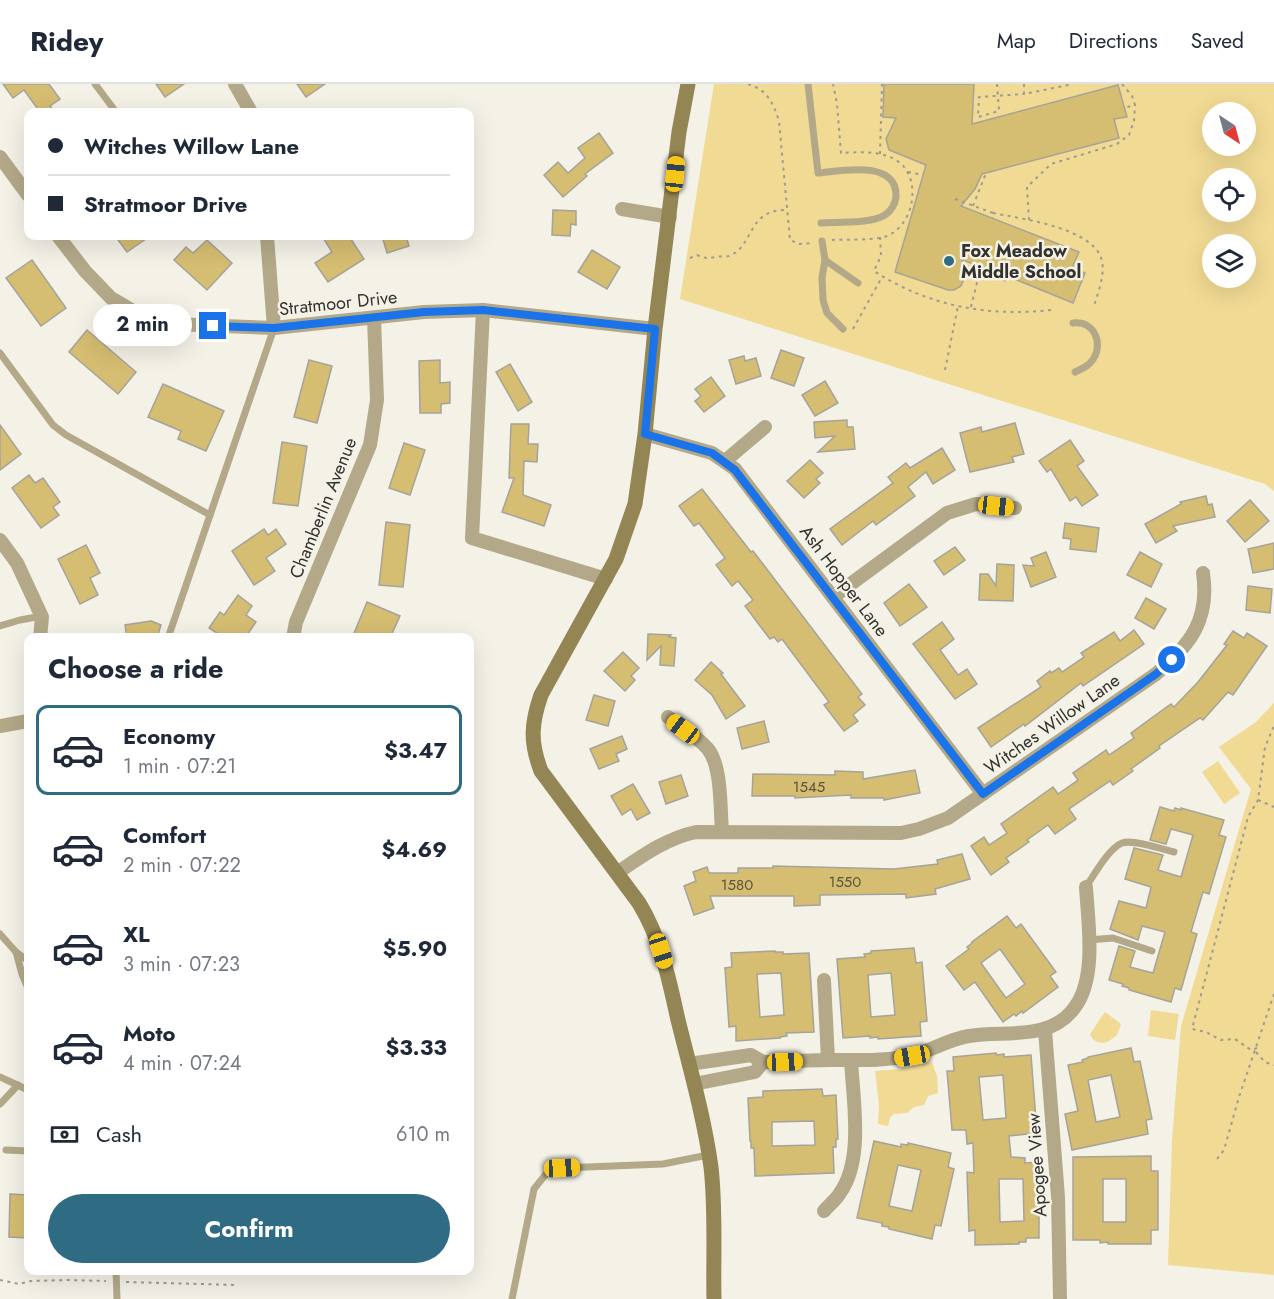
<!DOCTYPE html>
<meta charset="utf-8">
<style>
body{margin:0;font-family:Jost,sans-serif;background:#f2f2f3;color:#1f2937;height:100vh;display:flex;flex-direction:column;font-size:22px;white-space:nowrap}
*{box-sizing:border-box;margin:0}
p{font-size:20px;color:#747a83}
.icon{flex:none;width:33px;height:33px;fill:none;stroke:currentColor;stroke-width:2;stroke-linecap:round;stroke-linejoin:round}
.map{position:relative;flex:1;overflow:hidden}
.drawer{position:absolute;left:24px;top:549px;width:450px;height:642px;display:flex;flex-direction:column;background:#fff;border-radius:12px;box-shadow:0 6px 24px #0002}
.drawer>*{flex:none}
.guide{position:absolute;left:24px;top:24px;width:450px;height:132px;border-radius:12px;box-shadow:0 6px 24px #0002;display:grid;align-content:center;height:132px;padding:0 24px;background:#fff}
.needle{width:39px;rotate:144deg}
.buttons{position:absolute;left:1202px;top:18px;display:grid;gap:12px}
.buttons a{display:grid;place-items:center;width:54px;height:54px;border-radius:50%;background:#fff;box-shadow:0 6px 24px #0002;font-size:30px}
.end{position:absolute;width:27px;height:27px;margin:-14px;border:8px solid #1a73e8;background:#fff;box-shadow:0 0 0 3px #fff}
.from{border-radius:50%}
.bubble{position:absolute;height:42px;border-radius:21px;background:#fff;box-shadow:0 6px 24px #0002;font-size:20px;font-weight:700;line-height:42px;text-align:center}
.car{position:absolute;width:18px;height:36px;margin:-18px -9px;border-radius:8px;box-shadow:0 0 4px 2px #0007;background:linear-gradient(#f5c518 24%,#345 0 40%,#f5c518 0 76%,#345 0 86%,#f5c518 0)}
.guide b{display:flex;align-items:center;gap:21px;height:57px;font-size:22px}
.guide b+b{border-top:2px solid #e0e1e3}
.guide i{width:15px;height:15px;background:#1f2937}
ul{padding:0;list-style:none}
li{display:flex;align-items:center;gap:18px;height:90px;margin:0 12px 9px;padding:0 12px;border:3px solid transparent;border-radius:12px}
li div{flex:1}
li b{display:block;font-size:22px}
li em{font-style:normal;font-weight:700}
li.on{border-color:#2f6b82}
li>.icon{width:54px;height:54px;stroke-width:1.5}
h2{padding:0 24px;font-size:27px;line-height:72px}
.pay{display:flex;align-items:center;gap:15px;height:66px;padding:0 24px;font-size:22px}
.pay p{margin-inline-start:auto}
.primary-button{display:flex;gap:12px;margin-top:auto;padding:12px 24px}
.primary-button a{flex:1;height:69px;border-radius:36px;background:#2f6b82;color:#fff;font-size:24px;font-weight:700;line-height:69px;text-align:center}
header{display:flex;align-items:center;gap:36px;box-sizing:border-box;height:84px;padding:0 30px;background:#fff;border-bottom:2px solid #e0e1e3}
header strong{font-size:28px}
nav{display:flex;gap:33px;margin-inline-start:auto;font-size:21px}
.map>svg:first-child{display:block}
.green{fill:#f1da93;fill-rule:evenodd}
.building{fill:#d5bd71;stroke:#a6a39a;stroke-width:1.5;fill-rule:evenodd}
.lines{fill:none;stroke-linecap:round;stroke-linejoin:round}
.path{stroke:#9d9b94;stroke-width:2;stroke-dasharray:3 4.5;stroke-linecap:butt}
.lane{stroke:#b3a989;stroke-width:7}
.street{stroke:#b3a989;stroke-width:14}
.secondary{stroke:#948555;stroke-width:15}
.route{stroke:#1a73e8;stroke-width:8}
.poi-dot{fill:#2f6b82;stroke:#f4f1e7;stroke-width:2}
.labels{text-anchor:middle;stroke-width:5;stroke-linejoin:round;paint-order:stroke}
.number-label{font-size:15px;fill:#5c553f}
.poi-label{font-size:18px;font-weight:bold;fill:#33322e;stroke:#f4f1e7;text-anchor:start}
.street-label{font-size:18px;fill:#33322e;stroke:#f4f1e7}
</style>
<header>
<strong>Ridey</strong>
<nav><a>Map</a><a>Directions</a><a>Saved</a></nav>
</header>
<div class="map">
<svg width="1274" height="1215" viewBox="0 0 1274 1215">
<rect width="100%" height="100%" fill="#f4f1e7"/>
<g class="green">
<path d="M714,0H1274V407L1265,400L680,215ZM1212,28H1245V62H1212ZM1212,94H1245V128H1212ZM1212,160H1245V194H1212Z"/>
<path d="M1274,619V1191L1168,1181L1172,1056L1181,942L1251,705L1219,663L1256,638Z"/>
<path d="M1218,677L1240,709L1224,720L1202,688Z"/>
<path d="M1151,926L1179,930L1175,956L1148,952Z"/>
<path d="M1105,928L1121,940L1117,951L1109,957C1101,961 1093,958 1090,950Z"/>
<path d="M932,978L937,992L938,1009L928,1012L924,1021L914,1023L907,1029L894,1030L890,1034L888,1042L878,1040L879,1021L875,987L900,985Z"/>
</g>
<g class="building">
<path d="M3,0H49L60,15L50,22L55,28H40L24,6L13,14Z"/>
<path d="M156,0H184L165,13Z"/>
<path d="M297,0H325L306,13Z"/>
<path d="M884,0H974L972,40L1118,1L1127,33L1114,35L1119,54L982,90L975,105L961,122L1079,168L1072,184L1085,189L1073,219L1007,192L1005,197L987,188L989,185L962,176L963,197L961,202L954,206H948L895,188L926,81L889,66L886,55L896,34L883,33Z"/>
<path d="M599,49L613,69L585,90L587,92L563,113L544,91L558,78L568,89L585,74L578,64Z"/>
<path d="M553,126L576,127V141L571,140L570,152L552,151Z"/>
<path d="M115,152H150L127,168Z"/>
<path d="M322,152H349L364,175L328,198L315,179L332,168Z"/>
<path d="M382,152H406L409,162L387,169Z"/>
<path d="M207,156L232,179L207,206L174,176L186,163L193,169Z"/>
<path d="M592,166L620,183L607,205L578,188Z"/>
<path d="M32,176L66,224L41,242L6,194Z"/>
<path d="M87,246L136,288L118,310L69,268Z"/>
<path d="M781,266L804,274L794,302L771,294Z"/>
<path d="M744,272L745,277L756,274L761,292L736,300L729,276Z"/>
<path d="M309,276L332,282L317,339L294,333Z"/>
<path d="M440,276V299L450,298V319L441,320V329H420L419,277Z"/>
<path d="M510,280L532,318L518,327L496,288Z"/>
<path d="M711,293L725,312L704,328L695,317L701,312L695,305Z"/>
<path d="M825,297L838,319L815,332L802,311Z"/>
<path d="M163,300L224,327L206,367L178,355L181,347L148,333Z"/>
<path d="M847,336V343H853L855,365L818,368L835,352L815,354L814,338Z"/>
<path d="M1015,339L1024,370L1012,373L1014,378L970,388L960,349L981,343L982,348Z"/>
<path d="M511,340H529L528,360H538L537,378L524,377L523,411L551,421L544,442L502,428L514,394H509Z"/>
<path d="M0,341L21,370L0,386Z"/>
<path d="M1070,356L1084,377L1077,382L1098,411L1082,422L1076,413L1070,417L1051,385L1047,388L1039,377Z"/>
<path d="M282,358L307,362L298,422L273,419Z"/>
<path d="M404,359L425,366L410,411L389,404Z"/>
<path d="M942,364L955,386L933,400L926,388L908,403L915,412L876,441L873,437L842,461L830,445L893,399L888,393L906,379L910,384Z"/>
<path d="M810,376L823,389L816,395L820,399L804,414L787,397Z"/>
<path d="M29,391L35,399L43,394L60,418L53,423L59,431L41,444L12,404Z"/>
<path d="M702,405L751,468L753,467L862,610L858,613L865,621L853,631L858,637L844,647L824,621L829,618L782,555L778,558L774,553L770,555L757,538L745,522L753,516L738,497L732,502L716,481L725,474L699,439L694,442L679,422Z"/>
<path d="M1206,412L1208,421L1212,420L1215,433L1173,442L1177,447L1156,459L1145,440L1181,420L1180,418Z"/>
<path d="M1250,416L1269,437L1245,458L1227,437Z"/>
<path d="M386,438L410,441L403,503L379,501Z"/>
<path d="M1065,439L1099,444L1096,468L1070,465L1071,455L1063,454Z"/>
<path d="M264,445L268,451L276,445L286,460L266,474L275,487L254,501L232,467Z"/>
<path d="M1274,459V485L1253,489L1248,465Z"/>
<path d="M86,461L100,489L90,494L98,511L80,520L58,475Z"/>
<path d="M955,463L965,476L944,491L934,477Z"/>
<path d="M1046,468L1056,493L1031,503L1023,481L1034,482L1031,474Z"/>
<path d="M1140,468L1162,480L1151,503L1127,491Z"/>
<path d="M997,480L1014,481L1013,517L979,516L980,490H988L996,502Z"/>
<path d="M909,500L927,523L900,542L884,519Z"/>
<path d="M1248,502L1272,505L1270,529L1246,526Z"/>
<path d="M238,511L252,522L246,531L256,538L245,554H214L217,549L209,544L220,528L224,531Z"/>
<path d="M1146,514L1166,525L1154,545L1135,534Z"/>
<path d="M367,518L400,532L390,554H352Z"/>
<path d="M151,537L161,541L157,554H127L125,541Z"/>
<path d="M942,538L954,555L940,566L958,591L967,585L977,600L955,615L913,560Z"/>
<path d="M1134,546L1144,560L1083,602L1081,599L1025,642L1024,640L991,663L978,644L1041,603L1037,597L1050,587L1051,589L1059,584L1062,588L1084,573L1081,569L1114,548L1120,557Z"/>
<path d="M1233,547L1244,554L1247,549L1267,562L1233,611L1228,608L1203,636L1200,634L1159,662L1160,664L1131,685L1133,687L1113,701L1110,697L1069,725L1076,735L1055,750L1048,741L1027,756L1029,758L1006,774L1009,778L991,791L971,762L984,753L989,761L1007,749L1001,740L1053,703L1058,710L1078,696L1073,689L1106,666L1109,671L1134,654L1131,649L1171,620L1174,623L1198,598L1227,561L1224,560Z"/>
<path d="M648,550L671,551L669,553L676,554L674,582L660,581L661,562L647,576Z"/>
<path d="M623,568L639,584L631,592L635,596L625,607L604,587Z"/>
<path d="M711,578L723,589L721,590L745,622L726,635L712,611L695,596Z"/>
<path d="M594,611L615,617L608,642L586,636Z"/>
<path d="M764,637L769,658L742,665L737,644Z"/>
<path d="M622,652L627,665L616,670L619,677L599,685L590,665Z"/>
<path d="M915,686L920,709L884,716V714H851V711L795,714V712H752L753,690L835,691V687L863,688V695Z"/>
<path d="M681,691L688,712L666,720L659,698Z"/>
<path d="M633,700L650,729L637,736L631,725L622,731L611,712Z"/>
<path d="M1160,723L1174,727L1175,724L1181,726V724L1224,736L1219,751L1226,753L1209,810L1203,808L1196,831L1191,848L1197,850L1181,906L1175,904L1171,918L1129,906V904L1122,902L1123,900L1109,896L1119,862L1135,867L1130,883L1153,889L1165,848L1142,842L1138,856L1110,845L1119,817L1146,824L1151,803L1125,795L1134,764L1163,771L1158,786L1181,793L1193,751L1171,745L1166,760L1150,756Z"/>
<path d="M962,770L970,795L935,805L936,810L906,814V810L820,811V821L794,822V812H710L714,824L694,831L684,802L696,797L693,788L707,783L709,789H738V784H773V782L894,785L938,780L937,776Z"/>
<path d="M1007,832L1016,844L1021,840L1056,888L1050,892L1058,903L1023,929L1022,927L1016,932L1014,930L1003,938L975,898L964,906L946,882L969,865L967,863L972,859V858ZM1000,865L1025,900L1006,914L981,879Z"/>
<path d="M914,864L916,879L922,878L927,937L920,938L921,952L878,955V953L870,954V952L843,954L837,875L865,873L864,870L871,869V867ZM891,889L895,931L871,933L868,891Z"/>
<path d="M775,867V868H783V870L809,869L814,948L786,949L787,952L780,953V954L736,957V942L729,943L725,884L732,883L731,869ZM781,889L784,931L760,933L757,890Z"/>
<path d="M1131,964L1134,978L1140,977L1152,1035L1146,1036L1148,1050L1072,1066L1065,1030L1078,1027L1068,981L1083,978L1082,976L1088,974V973ZM1111,991L1120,1033L1096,1038L1088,996Z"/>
<path d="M996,969L997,971L1004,970V973L1031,971L1037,1049L1009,1052L1011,1073L1025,1074V1079L1039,1078V1154H1026V1158H1019V1160L975,1161V1146L969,1147L967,1088L974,1089L973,1059L967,1060L966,1046H952L947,987H954L953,973ZM1003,991L1006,1034L983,1036L979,993ZM999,1095H1023L1024,1137L1000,1138Z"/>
<path d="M822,1005L823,1012L836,1011L838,1055H836V1063H833L834,1089L755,1092L754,1064H751V1057H750L748,1014L763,1013V1007ZM814,1037L815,1061L772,1062V1038Z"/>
<path d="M874,1057L901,1063V1060L908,1061V1059L951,1069L948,1083L954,1085L941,1142L935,1141L932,1155L889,1145V1143L882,1142V1139L857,1134ZM898,1081L921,1086L912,1127L889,1122Z"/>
<path d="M1151,1072V1087H1158V1146H1151V1160H1108V1158L1100,1159V1156H1073V1073ZM1103,1095H1126V1138H1103Z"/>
<path d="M10,1110L28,1111V1154L9,1153Z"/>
</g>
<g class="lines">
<g class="path">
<path d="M748,0C767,6 773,18 779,37L790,156L799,160L811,159"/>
<path d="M997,0L999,27L978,33L979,13L1024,10"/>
<path d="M1024,0V10L1073,0"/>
<path d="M1122,0L1132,12L1135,21L1124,24"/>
<path d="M880,70L882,0"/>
<path d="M908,88L923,91"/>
<path d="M955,115L993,129L992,134"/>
<path d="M973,122L986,89"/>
<path d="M993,129C1022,135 1095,144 1102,177C1105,191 1098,209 1094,222"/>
<path d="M1029,136L1027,103L1051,80L1117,60L1129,51L1134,37L1135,21"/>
<path d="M880,153L881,172L874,187C928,222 988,233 1051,226"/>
<path d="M832,156C847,155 874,157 887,152C914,141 922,96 899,78C882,66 860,68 841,69L837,19L833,0"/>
<path d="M690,174L697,171C704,174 707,175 715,173C720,172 725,173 729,172C755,162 746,126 786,126"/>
<path d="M971,223L981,182"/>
<path d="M853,245L882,193"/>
<path d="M945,286L958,222"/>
<path d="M1258,716L1274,723"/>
<path d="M1257,964L1251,966L1235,955L1221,956L1206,948L1192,945L1248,733L1258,716L1265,663L1274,642"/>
<path d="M1256,968L1265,978L1274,981"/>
<path d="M1217,1075L1224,1066L1239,1013L1274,910"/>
<path d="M0,1196L19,1200L31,1197L68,1196L106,1197"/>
<path d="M126,1198L237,1201"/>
</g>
<g class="lane">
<path d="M95,0L116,28"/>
<path d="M808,0L818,89C840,87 897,75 896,112C896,119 891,127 885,131C871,140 837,138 821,139"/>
<path d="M822,157L825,176L822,194L823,216L827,229L843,245"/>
<path d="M825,176L858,199"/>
<path d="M1073,239C1095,236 1105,262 1091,278C1087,283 1081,285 1075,288"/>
<path d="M0,269L53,341L66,351L210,431"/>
<path d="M0,542L20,536L42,532"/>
<path d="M168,554L274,244"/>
<path d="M1086,803C1094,791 1109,764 1122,759C1133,755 1162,765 1174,768"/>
<path d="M0,850L16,868L28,877"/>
<path d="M1088,856L1113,854L1152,867"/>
<path d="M16,868L22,890L28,904"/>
<path d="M0,993L28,1006"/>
<path d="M0,1020L18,1001"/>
<path d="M6,1066L28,1067"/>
<path d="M116,1186L117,1215"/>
<path d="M512,1215L534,1105L546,1090L562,1084L663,1080L708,1071"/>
</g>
<g class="street">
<path d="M235,0L251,28"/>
<path d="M0,73L28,111"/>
<path d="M622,125L670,133"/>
<path d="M58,152L85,187L111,214L140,231L172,240L274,244L424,228L483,226L655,245"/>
<path d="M267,152L274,244"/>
<path d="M483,226L472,454L606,495"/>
<path d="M645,350L712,369L735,385L983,710"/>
<path d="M725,377L765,343"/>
<path d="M0,456L17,479L42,533L40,554"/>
<path d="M833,513L947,429L976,420L1015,424"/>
<path d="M293,554L296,538L370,361L377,316L374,234"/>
<path d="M668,633C681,643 697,652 708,665C722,683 720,724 722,747"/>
<path d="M0,642L28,637"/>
<path d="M617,789C642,772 667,754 696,748L901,749L919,745L948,734L1156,590C1190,561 1210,536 1203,489"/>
<path d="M824,896L828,976"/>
<path d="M1045,946L1058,1113L1060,1215"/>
<path d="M689,980L751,971L763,978C786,978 809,976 832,976C858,976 884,977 909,972C930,968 948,955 969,952C1006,946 1050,958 1075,923C1097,893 1088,838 1086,803"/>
<path d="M694,1000L755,988L763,978"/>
<path d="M824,1127C829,1121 836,1116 840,1109C864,1076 853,1015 851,976"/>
</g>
<path class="secondary" d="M688,0L679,48L655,245L645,350L635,420L616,475L541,611C531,640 530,658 541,687L639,819C661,855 669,895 678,936C690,984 704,1033 711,1083C716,1127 713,1171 714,1215"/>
</g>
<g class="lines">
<path class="route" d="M213,242L274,244L424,228L483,226L655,245L645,350L712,369L735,386L983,710L1156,590L1172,576"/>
</g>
<circle class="poi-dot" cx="949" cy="177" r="6"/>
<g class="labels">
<g class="number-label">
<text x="809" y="708">1545</text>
<text x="845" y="803">1550</text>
<text x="737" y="806">1580</text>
</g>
<g class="poi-label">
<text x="961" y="173">Fox Meadow<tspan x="961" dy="21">Middle School</tspan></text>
</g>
<g class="street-label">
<text transform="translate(338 219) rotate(-6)" y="6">Stratmoor Drive</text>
<text transform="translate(323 424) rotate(-68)" y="6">Chamberlin Avenue</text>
<text transform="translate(844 497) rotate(53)" y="6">Ash Hopper Lane</text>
<text transform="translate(1052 640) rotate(-35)" y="6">Witches Willow Lane</text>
<text transform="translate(1037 1081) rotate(-94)" y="6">Apogee View</text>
</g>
</g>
</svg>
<div class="buttons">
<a><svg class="needle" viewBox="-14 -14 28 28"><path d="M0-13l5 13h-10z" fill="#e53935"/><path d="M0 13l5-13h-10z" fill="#747a83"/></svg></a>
<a><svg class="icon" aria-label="locate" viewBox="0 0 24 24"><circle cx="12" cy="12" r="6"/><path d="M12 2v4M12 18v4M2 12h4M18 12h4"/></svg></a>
<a><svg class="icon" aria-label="layers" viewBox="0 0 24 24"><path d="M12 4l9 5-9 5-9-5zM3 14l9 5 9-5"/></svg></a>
</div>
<i class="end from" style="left:1172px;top:576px"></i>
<i class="end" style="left:213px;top:242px"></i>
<div class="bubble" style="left:93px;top:220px;width:99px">2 min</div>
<i class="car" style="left:675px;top:90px;rotate:6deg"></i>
<i class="car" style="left:996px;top:422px;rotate:96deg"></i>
<i class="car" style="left:683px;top:645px;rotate:307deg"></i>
<i class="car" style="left:661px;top:867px;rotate:162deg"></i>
<i class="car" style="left:912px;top:972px;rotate:260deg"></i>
<i class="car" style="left:785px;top:978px;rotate:88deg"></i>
<i class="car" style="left:562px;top:1084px;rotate:87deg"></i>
<div class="guide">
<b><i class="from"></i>Witches Willow Lane</b>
<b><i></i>Stratmoor Drive</b>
</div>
<section class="drawer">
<h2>Choose a ride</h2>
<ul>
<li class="on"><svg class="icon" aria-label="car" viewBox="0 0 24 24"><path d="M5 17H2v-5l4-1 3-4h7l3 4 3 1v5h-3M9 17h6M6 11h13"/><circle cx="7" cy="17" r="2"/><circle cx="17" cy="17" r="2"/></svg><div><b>Economy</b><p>1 min · 07:21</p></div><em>$3.47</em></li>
<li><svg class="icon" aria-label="car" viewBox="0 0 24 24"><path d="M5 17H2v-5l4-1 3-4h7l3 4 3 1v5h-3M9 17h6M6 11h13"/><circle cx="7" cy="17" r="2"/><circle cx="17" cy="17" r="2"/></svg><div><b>Comfort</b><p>2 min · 07:22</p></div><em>$4.69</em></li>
<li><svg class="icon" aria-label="car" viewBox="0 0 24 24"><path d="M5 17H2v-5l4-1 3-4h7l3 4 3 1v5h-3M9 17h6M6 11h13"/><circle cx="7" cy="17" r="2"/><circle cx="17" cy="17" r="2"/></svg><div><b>XL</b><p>3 min · 07:23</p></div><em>$5.90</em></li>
<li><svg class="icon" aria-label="car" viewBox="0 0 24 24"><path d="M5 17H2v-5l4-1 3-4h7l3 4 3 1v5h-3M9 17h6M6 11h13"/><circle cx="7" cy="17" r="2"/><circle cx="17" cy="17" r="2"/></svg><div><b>Moto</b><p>4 min · 07:24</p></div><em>$3.33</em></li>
</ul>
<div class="pay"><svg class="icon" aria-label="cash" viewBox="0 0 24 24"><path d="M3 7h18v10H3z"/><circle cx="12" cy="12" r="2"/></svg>Cash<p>610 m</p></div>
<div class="primary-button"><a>Confirm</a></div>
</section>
</div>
